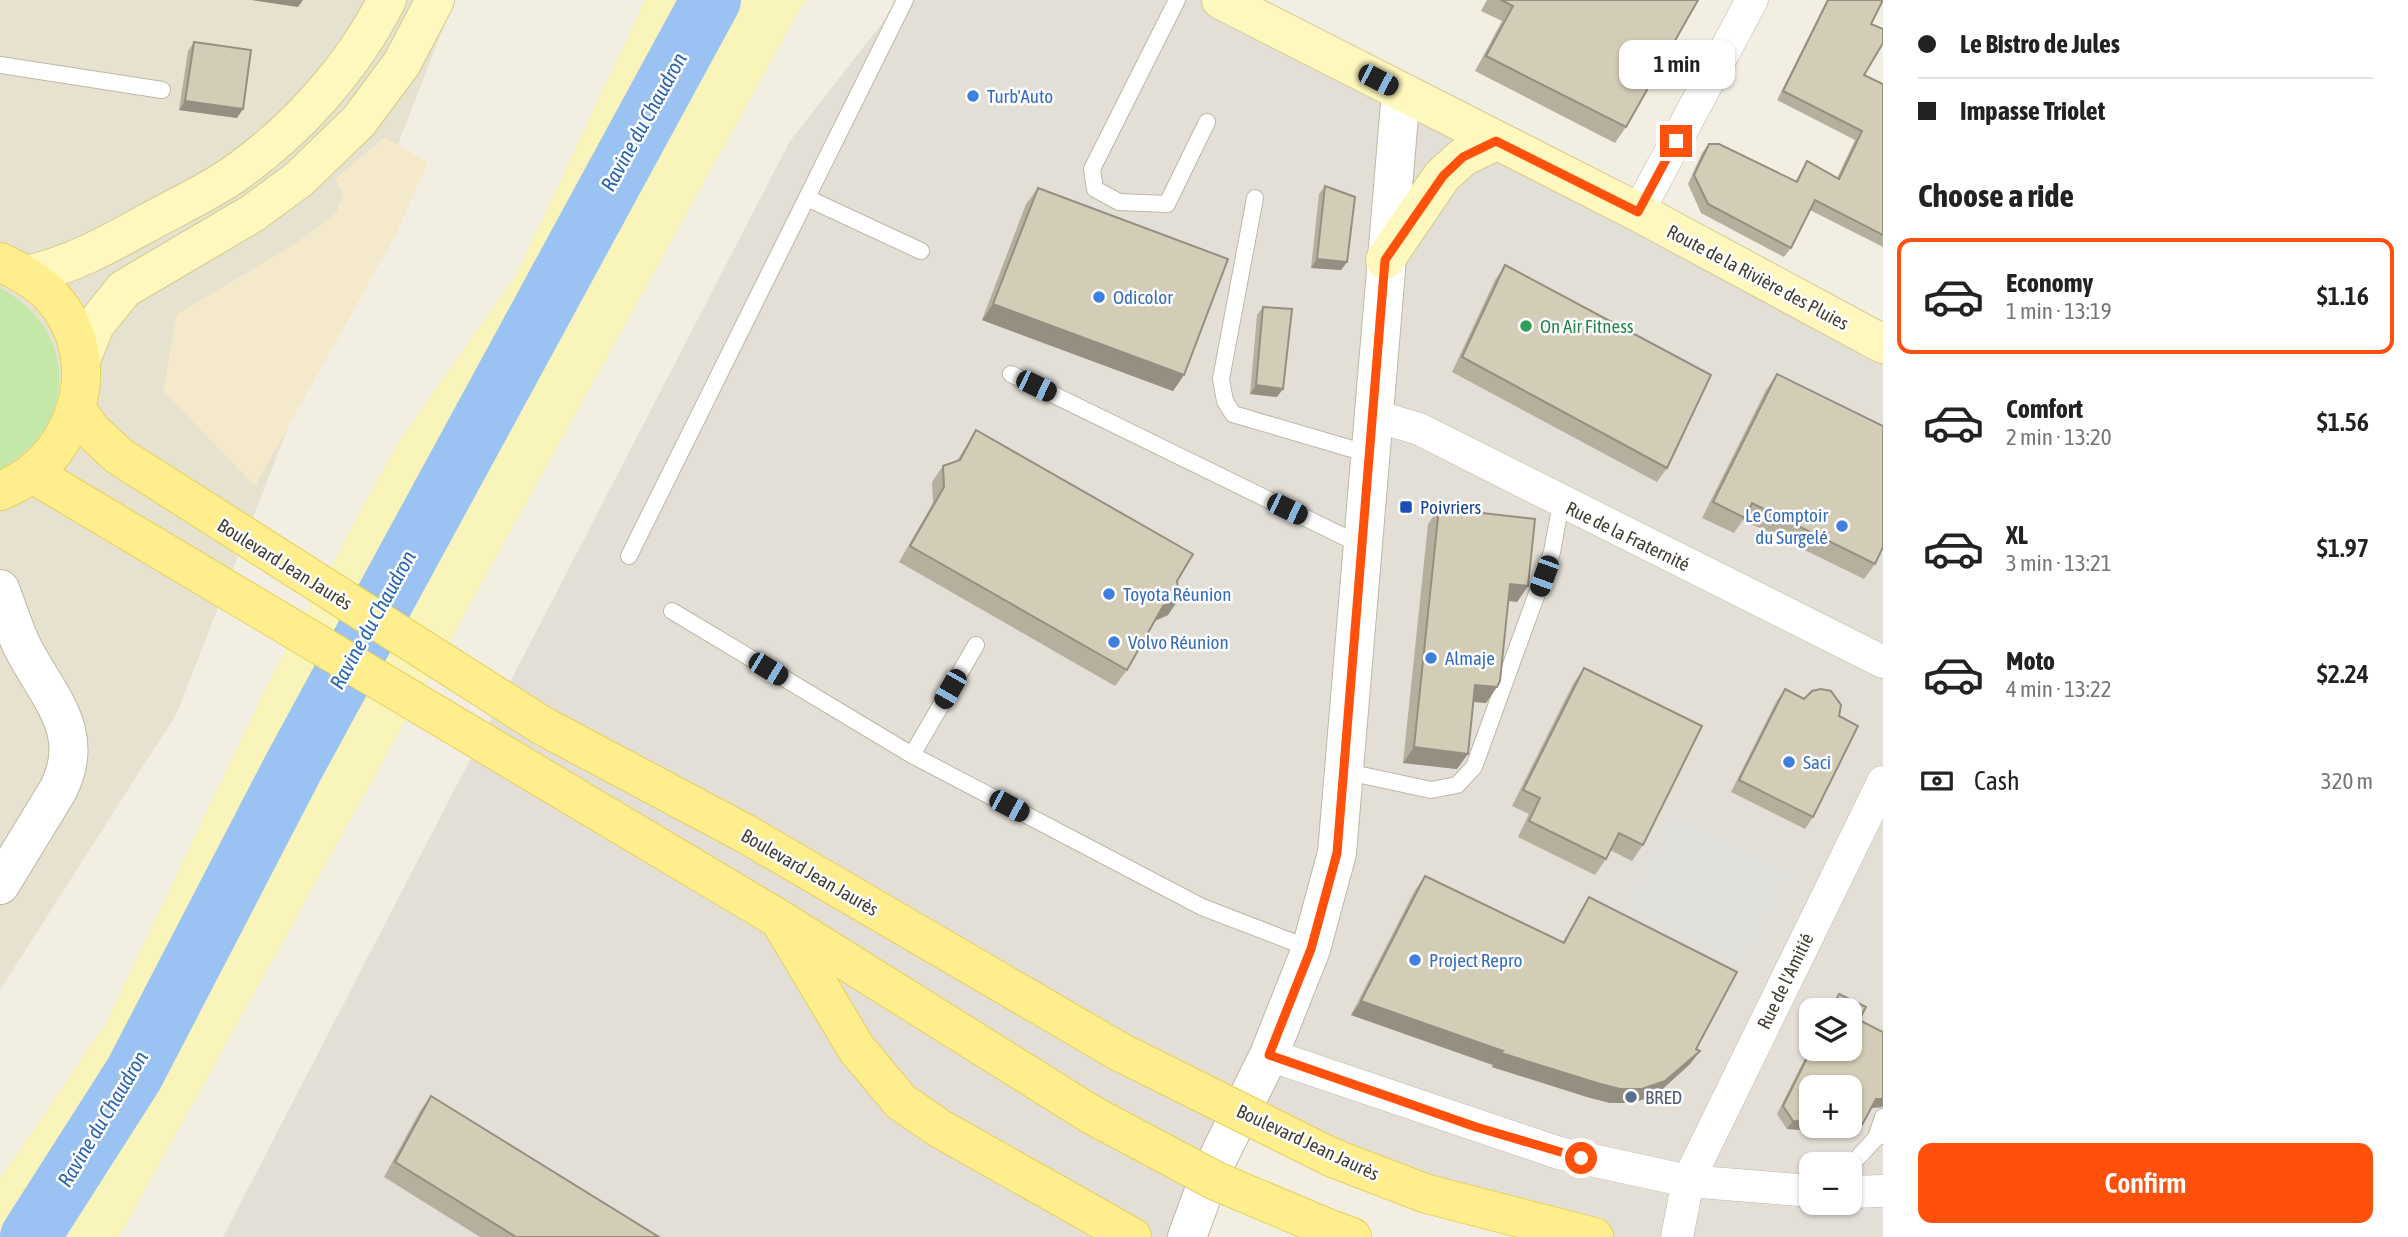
<!DOCTYPE html>
<meta charset="utf-8">
<style>
body{margin:0;font-family:"Asap Condensed",sans-serif;background:#f2f2f2;color:#222;height:100vh;display:flex;flex-direction:column;font-size:26px;white-space:nowrap}
*{box-sizing:border-box;margin:0}
p{font-size:23px;color:#767676}
.icon{flex:none;width:38px;height:38px;fill:none;stroke:currentColor;stroke-width:2;stroke-linecap:round;stroke-linejoin:round}
.map{position:relative;flex:1;overflow:hidden}
.details{display:flex;flex-direction:column;background:#fff;width:525px}
.details>*{flex:none}
.guide{display:grid;align-content:center;height:154px;padding:0 35px;background:#fff}
.tools{position:absolute;left:1799px;top:998px;display:grid;gap:14px}
.tools a{display:grid;place-items:center;width:63px;height:63px;border-radius:14px;background:#fff;box-shadow:0 2px 5px #0004;font-size:35px}
.end{position:absolute;width:32px;height:32px;margin:-16px;border:9px solid #ff510b;background:#fff;box-shadow:0 0 0 4px #fff}
.from{border-radius:50%}
.bubble{position:absolute;height:49px;border-radius:14px;background:#fff;box-shadow:0 2px 5px #0004;font-size:23px;font-weight:600;line-height:49px;text-align:center}
.car{position:absolute;width:21px;height:42px;margin:-21px -10px;border-radius:9px;box-shadow:0 0 5px 2px #0007;background:linear-gradient(#222 24%,#8ab4d8 0 40%,#222 0 76%,#8ab4d8 0 86%,#222 0)}
.guide b{display:flex;align-items:center;gap:24px;height:66px;font-size:26px}
.guide b+b{border-top:2px solid #e0e0e0}
.guide i{width:18px;height:18px;background:#222}
ul{padding:0;list-style:none}
li{display:flex;align-items:center;gap:21px;height:116px;margin:0 14px 10px;padding:0 21px;border:4px solid transparent;border-radius:14px}
li div{flex:1}
li b{display:block;font-size:26px}
li em{font-style:normal;font-weight:600}
li.current{border-color:#ff510b}
li>.icon{width:63px;height:63px;stroke-width:1.5}
h2{padding:0 35px;font-size:32px;line-height:84px}
.pay{display:flex;align-items:center;gap:18px;height:77px;padding:0 35px;font-size:26px}
.pay p{margin-inline-start:auto}
.button{display:flex;gap:14px;margin-top:auto;padding:14px 35px}
.button a{flex:1;height:80px;border-radius:14px;background:#ff510b;color:#fff;font-size:28px;font-weight:600;line-height:80px;text-align:center}
main{display:flex;flex:1;min-height:0}
.map>svg:first-child{display:block}
.residential{fill:#e6e2cf}
.commercial{fill:#f5e9cb}
.industrial{fill:#e3dfd7;fill-rule:evenodd}
.green{fill:#c3e8a8}
.sand{fill:#f9f4ba}
.parking{fill:#e1e0db}
.lines{fill:none;stroke-linecap:round;stroke-linejoin:round}
.river{stroke:#9ac2f2;stroke-width:60}
.service-casing{stroke:#bdb8a4;stroke-width:18}
.minor-casing{stroke:#bdb8a4;stroke-width:33}
.tertiary-casing{stroke:#bdb8a4;stroke-width:40}
.secondary-casing{stroke:#d3cb8f;stroke-width:40}
.primary-casing{stroke:#e7d05a;stroke-width:40}
.service{stroke:#fff;stroke-width:16}
.minor{stroke:#fff;stroke-width:32}
.tertiary{stroke:#fff;stroke-width:38}
.secondary{stroke:#fff8be;stroke-width:38}
.primary{stroke:#ffee8d;stroke-width:38}
.primary-bridge-casing{stroke:#e7d05a;stroke-width:40;stroke-linecap:butt}
.primary-bridge{stroke:#ffee8d;stroke-width:38}
.wall{fill:#b5af9d}
.shaded-wall{fill:#948f80}
.building{fill:#d3ccb7;stroke:#948f80;stroke-width:2}
.route{stroke:#ff510b;stroke-width:9}
.shop-dot{fill:#3f7fe0;stroke:#fff;stroke-width:2.5}
.leisure-dot{fill:#2e9e5b;stroke:#fff;stroke-width:2.5}
.transit-dot{fill:#1a4fb4;stroke:#fff;stroke-width:2.5}
.service-dot{fill:#5c6f8a;stroke:#fff;stroke-width:2.5}
.labels{text-anchor:middle;stroke-width:5;stroke-linejoin:round;paint-order:stroke}
.shop-label{font-size:19px;fill:#366cbe;stroke:#fff;text-anchor:start}
.street-label{font-size:19px;fill:#433f32;stroke:#fff}
.leisure-label{font-size:19px;fill:#27864d;stroke:#fff;text-anchor:start}
.transit-label{font-size:19px;fill:#164399;stroke:#fff;text-anchor:start}
.service-label{font-size:19px;fill:#4e5e75;stroke:#fff;text-anchor:start}
.water-label{font-size:21px;font-style:italic;fill:#2965b1;stroke:#fff}
</style>
<main>
<div class="map">
<svg width="1883" height="1237" viewBox="0 0 1883 1237">
<rect width="100%" height="100%" fill="#f2efe2"/>
<path class="residential" d="M0,0H454L177,713L0,990Z"/>
<path class="commercial" d="M385,137L428,163L395,236L255,486L163,391L177,314L295,244L336,213L343,194L335,179Z"/>
<path class="industrial" d="M900,0H1221L1883,344V1237H1594L1545,1225L1244,1104L1187,1237H223L790,141ZM1811,1010H1850V1048H1811ZM1811,1087H1850V1125H1811ZM1811,1164H1850V1202H1811Z"/>
<path class="green" d="M0,288C79,330 79,426 0,469Z"/>
<path class="sand" d="M645,0H805L119,1237H0V1179L106,1023L269,681L397,444L516,275Z"/>
<g class="parking">
<path d="M1669,812L1794,873L1746,969L1621,908Z"/>
<path d="M1883,1202V1213L1810,1215L1809,1203Z"/>
</g>
<g class="lines">
<path class="river" d="M30,1237L134,1074L294,766L711,0"/>
<defs>
<g id="service">
<path d="M1177,0L1092,169L1095,189L1119,202L1167,204L1207,122"/>
<path d="M0,65L162,90"/>
<path d="M807,198L921,251"/>
<path d="M1255,198L1221,379L1225,401L1233,414L1369,454"/>
<path d="M1011,374L1361,545"/>
<path d="M629,556L905,0"/>
<path d="M672,611L912,755L1202,907L1311,949"/>
<path d="M912,755L976,645"/>
<path d="M1343,771L1431,790L1457,785L1474,767L1552,552L1561,503"/>
<path d="M1876,1138L1883,1117"/>
<path d="M1850,1166L1876,1138L1883,1135"/>
</g>
<g id="minor">
<path d="M1638,212L1752,0"/>
<path d="M1372,415L1419,429L1883,662"/>
<path d="M1269,1055L1559,1153L1688,1181L1811,1191"/>
<path d="M1850,1192L1883,1191"/>
<path d="M1677,1237L1688,1181L1883,782"/>
</g>
<g id="tertiary">
<path d="M0,589C8,609 14,631 24,650C50,699 87,733 58,790L0,885"/>
<path d="M1187,1237L1211,1172L1269,1055L1311,949L1337,853L1401,92"/>
</g>
<g id="secondary">
<path d="M1221,0L1638,212L1883,344"/>
<path d="M1385,260L1442,176L1463,157L1496,141"/>
<path d="M27,275C72,265 109,244 149,222C176,207 207,193 233,175C296,131 352,69 387,0"/>
<path d="M81,360L95,325L124,289L253,213L299,179L359,121L402,63L435,0"/>
</g>
<g id="primary">
<path d="M0,262C19,271 38,281 53,298C109,362 76,462 0,491"/>
<path d="M77,410L92,431L119,456L543,726L746,834L1120,1052"/>
<path d="M33,474L779,919L1092,1115"/>
<path d="M782,924L856,1048L901,1102L939,1128L1132,1237"/>
<path d="M1333,1158L1427,1194L1594,1237"/>
<path d="M1325,1227L1352,1237"/>
</g>
</defs>
<use href="#service" class="service-casing"/>
<use href="#minor" class="minor-casing"/>
<use href="#tertiary" class="tertiary-casing"/>
<use href="#secondary" class="secondary-casing"/>
<use href="#primary" class="primary-casing"/>
<use href="#service" class="service"/>
<use href="#minor" class="minor"/>
<use href="#tertiary" class="tertiary"/>
<use href="#secondary" class="secondary"/>
<use href="#primary" class="primary"/>
<defs>
<g id="primary-bridge">
<path d="M1120,1052L1333,1158"/>
<path d="M1092,1115L1216,1181L1325,1227"/>
</g>
</defs>
<use href="#primary-bridge" class="primary-bridge-casing"/>
<use href="#primary-bridge" class="primary-bridge"/>
</g>
<g class="wall">
<path d="M1487,0H1698L1626,127L1615,143L1475,71L1502,21L1481,11Z"/>
<path d="M1827,0H1883L1871,24L1864,75L1883,84V247L1810,210L1791,248L1784,257L1701,213L1688,184L1702,153L1709,144L1795,182L1807,161L1837,178L1855,140L1777,100Z"/>
<path d="M194,42L237,118L179,110L188,51Z"/>
<path d="M1325,186L1347,262L1341,270L1311,268L1319,194Z"/>
<path d="M1038,188L1184,375L1173,391L982,320L1026,204Z"/>
<path d="M1505,265L1667,468L1657,482L1452,372L1495,280Z"/>
<path d="M1263,307L1277,397L1250,394L1257,315Z"/>
<path d="M1777,374L1875,564L1864,579L1743,520L1734,533L1702,518L1766,390Z"/>
<path d="M976,430L1177,581L1168,615L1155,621L1127,670L1115,686L899,562L933,503L932,482L943,466L957,461Z"/>
<path d="M1439,508L1528,586L1517,602L1508,601L1497,687L1486,703L1474,702L1457,769L1403,763L1428,524Z"/>
<path d="M1584,668L1643,845L1632,861L1610,850L1606,859L1595,875L1518,837L1529,814L1512,806L1573,684Z"/>
<path d="M1785,689L1839,716L1813,817L1805,829L1731,792L1776,702Z"/>
<path d="M1425,876L1563,942L1580,911L1589,897L1696,1049L1700,1051L1690,1064L1656,1095L1632,1103H1610L1587,1097L1492,1067L1493,1065L1351,1015L1415,890Z"/>
<path d="M1839,994L1859,1020L1883,1032V1107L1871,1108L1856,1133L1787,1129L1777,1114L1811,1046V1048H1850V1010H1830Z"/>
<path d="M431,1096L659,1237H480L384,1177L420,1111Z"/>
</g>
<g class="shaded-wall">
<path d="M251,0H303L298,7Z"/>
<path d="M185,101L243,109L237,118L179,110Z"/>
<path d="M1317,259L1347,262L1341,270L1311,268Z"/>
<path d="M993,304L1184,375L1173,391L982,320Z"/>
<path d="M1256,385L1283,389L1277,397L1250,394Z"/>
<path d="M1510,584L1528,586L1517,602L1499,599Z"/>
<path d="M1179,599L1168,615L1152,622L1163,606Z"/>
<path d="M1475,685L1497,687L1486,703L1464,701Z"/>
<path d="M1414,747L1468,754L1457,769L1403,763Z"/>
<path d="M1361,1001L1503,1051L1493,1065L1351,1015Z"/>
<path d="M1700,1051L1690,1064L1656,1095L1632,1103H1610L1587,1097L1492,1067L1501,1053Z"/>
<path d="M1876,1099H1883V1107L1870,1108Z"/>
<path d="M1793,1121L1811,1122V1125H1862L1856,1133L1787,1129Z"/>
</g>
<g class="building">
<path d="M1501,0H1698L1626,127L1486,56L1513,6Z"/>
<path d="M1828,0H1883L1871,24L1883,29V43L1864,75L1883,84V235L1815,200L1791,248L1708,204L1694,175L1709,144H1719L1797,182L1807,161L1839,179L1862,131L1783,91Z"/>
<path d="M194,42L251,50L243,109L185,101Z"/>
<path d="M1325,186L1355,197L1347,262L1317,259Z"/>
<path d="M1038,188L1228,259L1184,375L993,304Z"/>
<path d="M1505,265L1711,375L1667,468L1462,357Z"/>
<path d="M1263,307L1292,309L1283,389L1256,385Z"/>
<path d="M1777,374L1883,426V547L1875,564L1752,503L1745,518L1713,502Z"/>
<path d="M976,430L1193,554L1177,581L1179,599L1163,606L1127,670L910,546L944,487L943,466L960,460Z"/>
<path d="M1439,508L1535,519L1528,586L1510,584L1500,681L1497,687L1475,685L1468,754L1414,747Z"/>
<path d="M1584,668L1702,726L1643,845L1619,833L1606,859L1529,821L1540,798L1523,790Z"/>
<path d="M1785,689L1804,699L1812,691L1821,689L1831,691L1841,705L1839,716L1858,726L1813,817L1739,780Z"/>
<path d="M1425,876L1564,943L1589,897L1737,972L1696,1049L1700,1051L1665,1081L1642,1089H1620L1597,1083L1501,1053L1503,1051L1361,1001Z"/>
<path d="M1839,994L1866,1007L1859,1020L1883,1032V1099H1876L1862,1125L1850,1124V1087H1811V1122L1793,1121L1783,1106L1812,1048H1850V1010H1831Z"/>
<path d="M431,1096L659,1237H516L395,1162Z"/>
</g>
<g class="lines">
<path class="route" d="M1581,1158L1476,1127L1269,1055L1311,949L1337,853L1385,260L1443,176L1463,157L1496,141L1638,212L1676,141"/>
</g>
<g class="shop-dot">
<circle cx="973" cy="96" r="7"/>
<circle cx="1099" cy="297" r="7"/>
<circle cx="1842" cy="526" r="7"/>
<circle cx="1109" cy="594" r="7"/>
<circle cx="1114" cy="642" r="7"/>
<circle cx="1431" cy="658" r="7"/>
<circle cx="1789" cy="762" r="7"/>
<circle cx="1415" cy="960" r="7"/>
</g>
<circle class="leisure-dot" cx="1526" cy="326" r="7"/>
<rect class="transit-dot" x="1399" y="500" width="14" height="14" rx="3.5"/>
<circle class="service-dot" cx="1631" cy="1097" r="7"/>
<g class="labels">
<g class="shop-label">
<text x="987" y="103">Turb'Auto</text>
<text x="1113" y="304">Odicolor</text>
<text x="1828" y="522" text-anchor="end">Le Comptoir<tspan x="1828" dy="22">du Surgelé</tspan></text>
<text x="1123" y="601">Toyota Réunion</text>
<text x="1128" y="649">Volvo Réunion</text>
<text x="1445" y="665">Almaje</text>
<text x="1803" y="769">Saci</text>
<text x="1429" y="967">Project Repro</text>
</g>
<g class="street-label">
<text transform="translate(1758 277) rotate(28)" y="7">Route de la Rivière des Pluies</text>
<text transform="translate(1628 536) rotate(26)" y="7">Rue de la Fraternité</text>
<text transform="translate(285 564) rotate(32)" y="7">Boulevard Jean Jaurès</text>
<text transform="translate(810 872) rotate(30)" y="7">Boulevard Jean Jaurès</text>
<text transform="translate(1785 981) rotate(-64)" y="7">Rue de l'Amitié</text>
<text transform="translate(1308 1142) rotate(25)" y="7">Boulevard Jean Jaurès</text>
</g>
<g class="leisure-label">
<text x="1540" y="333">On Air Fitness</text>
</g>
<g class="transit-label">
<text x="1420" y="514">Poivriers</text>
</g>
<g class="service-label">
<text x="1645" y="1104">BRED</text>
</g>
<g class="water-label">
<text transform="translate(644 122) rotate(-61)" y="7">Ravine du Chaudron</text>
<text transform="translate(373 620) rotate(-61)" y="7">Ravine du Chaudron</text>
<text transform="translate(103 1119) rotate(-59)" y="7">Ravine du Chaudron</text>
</g>
</g>
</svg>
<div class="tools">
<a><svg class="icon" aria-label="layers" viewBox="0 0 24 24"><path d="M12 4l9 5-9 5-9-5zM3 14l9 5 9-5"/></svg></a>
<a>+</a>
<a>−</a>
</div>
<i class="end from" style="left:1581px;top:1158px"></i>
<i class="end" style="left:1676px;top:141px"></i>
<div class="bubble" style="left:1619px;top:40px;width:116px">1 min</div>
<i class="car" style="left:1378px;top:80px;rotate:117deg"></i>
<i class="car" style="left:1036px;top:386px;rotate:116deg"></i>
<i class="car" style="left:1287px;top:509px;rotate:116deg"></i>
<i class="car" style="left:1544px;top:576px;rotate:200deg"></i>
<i class="car" style="left:768px;top:669px;rotate:121deg"></i>
<i class="car" style="left:950px;top:689px;rotate:210deg"></i>
<i class="car" style="left:1009px;top:806px;rotate:118deg"></i>
</div>
<section class="details">
<div class="guide">
<b><i class="from"></i>Le Bistro de Jules</b>
<b><i></i>Impasse Triolet</b>
</div>
<h2>Choose a ride</h2>
<ul>
<li class="current"><svg class="icon" aria-label="car" viewBox="0 0 24 24"><path d="M5 17H2v-5l4-1 3-4h7l3 4 3 1v5h-3M9 17h6M6 11h13"/><circle cx="7" cy="17" r="2"/><circle cx="17" cy="17" r="2"/></svg><div><b>Economy</b><p>1 min · 13:19</p></div><em>$1.16</em></li>
<li><svg class="icon" aria-label="car" viewBox="0 0 24 24"><path d="M5 17H2v-5l4-1 3-4h7l3 4 3 1v5h-3M9 17h6M6 11h13"/><circle cx="7" cy="17" r="2"/><circle cx="17" cy="17" r="2"/></svg><div><b>Comfort</b><p>2 min · 13:20</p></div><em>$1.56</em></li>
<li><svg class="icon" aria-label="car" viewBox="0 0 24 24"><path d="M5 17H2v-5l4-1 3-4h7l3 4 3 1v5h-3M9 17h6M6 11h13"/><circle cx="7" cy="17" r="2"/><circle cx="17" cy="17" r="2"/></svg><div><b>XL</b><p>3 min · 13:21</p></div><em>$1.97</em></li>
<li><svg class="icon" aria-label="car" viewBox="0 0 24 24"><path d="M5 17H2v-5l4-1 3-4h7l3 4 3 1v5h-3M9 17h6M6 11h13"/><circle cx="7" cy="17" r="2"/><circle cx="17" cy="17" r="2"/></svg><div><b>Moto</b><p>4 min · 13:22</p></div><em>$2.24</em></li>
</ul>
<div class="pay"><svg class="icon" aria-label="cash" viewBox="0 0 24 24"><path d="M3 7h18v10H3z"/><circle cx="12" cy="12" r="2"/></svg>Cash<p>320 m</p></div>
<div class="button"><a>Confirm</a></div>
</section>
</main>
